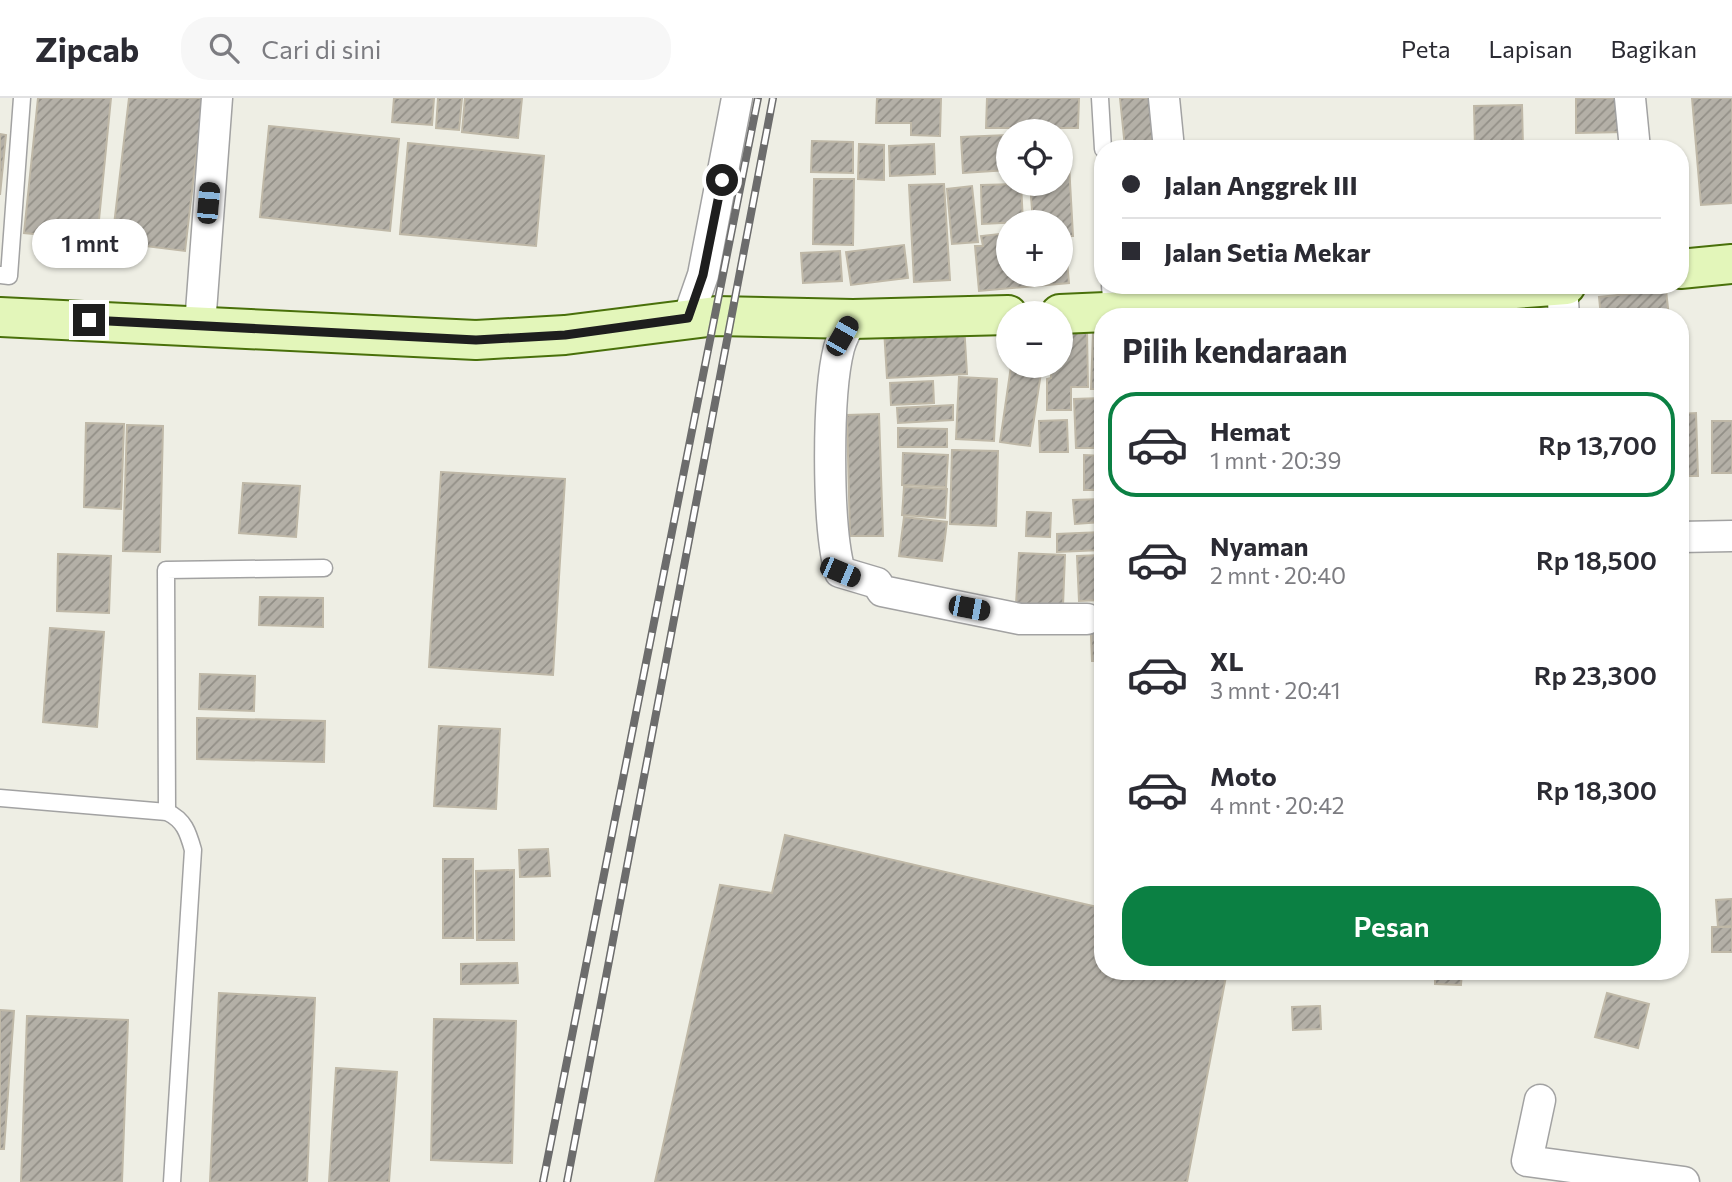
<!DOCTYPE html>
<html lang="id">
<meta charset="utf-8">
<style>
body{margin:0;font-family:Commissioner,sans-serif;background:#f7f7f7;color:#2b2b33;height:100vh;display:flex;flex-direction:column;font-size:26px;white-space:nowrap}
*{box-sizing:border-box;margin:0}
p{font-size:23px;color:#7c7c81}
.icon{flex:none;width:38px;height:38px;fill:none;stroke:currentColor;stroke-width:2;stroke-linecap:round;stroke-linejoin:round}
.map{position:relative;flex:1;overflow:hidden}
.sheet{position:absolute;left:1094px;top:210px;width:595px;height:672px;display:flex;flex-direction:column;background:#fff;border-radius:28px;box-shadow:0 2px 5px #0004}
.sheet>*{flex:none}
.banner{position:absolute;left:1094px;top:42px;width:595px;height:154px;border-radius:28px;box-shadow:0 2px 5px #0004;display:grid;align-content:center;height:154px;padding:0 28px;background:#fff}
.fabs{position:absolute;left:996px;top:21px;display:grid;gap:14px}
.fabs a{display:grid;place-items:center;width:77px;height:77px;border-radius:50%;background:#fff;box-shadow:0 2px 5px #0004;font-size:35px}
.end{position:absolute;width:32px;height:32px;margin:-16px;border:9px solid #1e1e1e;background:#fff;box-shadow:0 0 0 4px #fff}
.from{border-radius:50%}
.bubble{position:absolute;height:49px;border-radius:24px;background:#fff;box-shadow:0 2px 5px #0004;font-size:23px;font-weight:600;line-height:49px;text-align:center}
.car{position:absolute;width:21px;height:42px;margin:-21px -10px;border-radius:9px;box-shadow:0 0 5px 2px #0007;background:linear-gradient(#222 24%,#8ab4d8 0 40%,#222 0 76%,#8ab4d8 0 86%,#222 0)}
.banner b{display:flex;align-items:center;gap:24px;height:66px;font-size:26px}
.banner b+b{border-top:2px solid #e1e1e2}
.banner i{width:18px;height:18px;background:#2b2b33}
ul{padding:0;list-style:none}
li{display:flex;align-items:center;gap:21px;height:105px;margin:0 14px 10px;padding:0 14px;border:4px solid transparent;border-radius:28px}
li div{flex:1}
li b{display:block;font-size:26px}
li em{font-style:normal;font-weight:600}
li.current{border-color:#0b8043}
li>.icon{width:63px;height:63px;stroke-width:1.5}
h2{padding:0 28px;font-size:32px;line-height:84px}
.action{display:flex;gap:14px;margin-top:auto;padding:14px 28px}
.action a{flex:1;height:80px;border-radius:28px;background:#0b8043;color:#fff;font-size:28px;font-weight:600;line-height:80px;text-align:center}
header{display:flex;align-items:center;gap:42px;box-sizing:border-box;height:98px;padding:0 35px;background:#fff;border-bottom:2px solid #e1e1e2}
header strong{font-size:33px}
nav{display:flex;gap:38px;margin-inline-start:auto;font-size:24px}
.search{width:490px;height:63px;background:#f7f7f7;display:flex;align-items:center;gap:18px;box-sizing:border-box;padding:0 24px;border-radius:28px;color:#7c7c81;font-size:26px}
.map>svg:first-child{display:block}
.building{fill:url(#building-hatch);stroke:#bfb8a7;stroke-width:2}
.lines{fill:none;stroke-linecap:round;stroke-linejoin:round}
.lane-casing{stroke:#a2a2a2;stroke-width:19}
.street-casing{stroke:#a2a2a2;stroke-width:33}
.secondary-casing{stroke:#49700a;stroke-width:42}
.lane{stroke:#fff;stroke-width:16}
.street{stroke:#fff;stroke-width:30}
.secondary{stroke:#e3f6ba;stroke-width:38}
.rail-casing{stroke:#6c6c6c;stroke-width:8}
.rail{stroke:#fff;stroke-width:5;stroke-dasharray:16;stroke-linecap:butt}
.route{stroke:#1e1e1e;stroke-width:9}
</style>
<header>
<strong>Zipcab</strong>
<div class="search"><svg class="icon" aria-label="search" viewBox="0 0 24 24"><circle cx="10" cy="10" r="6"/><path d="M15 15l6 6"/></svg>Cari di sini</div>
<nav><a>Peta</a><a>Lapisan</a><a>Bagikan</a></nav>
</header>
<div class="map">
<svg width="1732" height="1084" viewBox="0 0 1732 1084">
<defs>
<pattern id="building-hatch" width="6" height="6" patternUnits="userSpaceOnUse" patternTransform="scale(1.75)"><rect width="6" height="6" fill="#b4b0a7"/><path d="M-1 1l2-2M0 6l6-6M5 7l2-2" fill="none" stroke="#928f87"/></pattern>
</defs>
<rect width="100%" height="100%" fill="#eeeee4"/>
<g class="building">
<path d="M38,0H111L97,142L24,135Z"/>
<path d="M129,0H203L185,153L112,144Z"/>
<path d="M394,0H434L432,27L392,24Z"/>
<path d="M438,0H462L459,32L436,30Z"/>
<path d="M465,0H522L518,40L462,34Z"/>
<path d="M877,0H941L940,38L911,37V25H876Z"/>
<path d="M987,0H1079L1078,30H986Z"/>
<path d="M1120,0H1161L1165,46L1125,50Z"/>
<path d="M1576,0H1623L1624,34L1576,35Z"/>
<path d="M1692,0H1732V105L1701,107Z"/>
<path d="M1522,7L1523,49H1475L1474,8Z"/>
<path d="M269,28L399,41L390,133L260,119Z"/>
<path d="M0,36L6,37L0,97Z"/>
<path d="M1008,37V72L963,75L961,39Z"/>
<path d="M812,43L853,44V75L811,74Z"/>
<path d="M408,45L544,58L536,148L400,136Z"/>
<path d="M859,46L884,47V82L858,81Z"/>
<path d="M934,46L935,76L890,78L889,48Z"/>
<path d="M1594,46V51H1547V47Z"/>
<path d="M1060,66H1069L1073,138H1060V124H1033L1030,86H1060Z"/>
<path d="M814,81H854L853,147L813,146Z"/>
<path d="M944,86L950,182L914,184L909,87Z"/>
<path d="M1021,86L1023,124L982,126L981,87Z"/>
<path d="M972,88L978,144L952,146L947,91Z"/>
<path d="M1008,135V177H1060V141H1065L1069,185L979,193L975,148H983L981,138Z"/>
<path d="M904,147L908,180L851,187L846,154Z"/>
<path d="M840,153L842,183L803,185L801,155Z"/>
<path d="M1666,192L1669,219H1601L1599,199Z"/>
<path d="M964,226L967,276L887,280L884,231Z"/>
<path d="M1087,231L1088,289H1071V312H1047V281L1051,280V268H1060V232Z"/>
<path d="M1093,234H1102V291H1091Z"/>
<path d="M1011,268H1042L1030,348L1000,344Z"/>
<path d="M959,279L997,281L994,343L956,341Z"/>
<path d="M933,283L934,305L891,307L890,285Z"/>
<path d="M1102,300V350H1076L1074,301Z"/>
<path d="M953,307V322L898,325L897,310Z"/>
<path d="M1696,315L1698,378H1680V316Z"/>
<path d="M879,316L883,438H850L847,317Z"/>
<path d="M1067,322L1068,354H1040L1039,323Z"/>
<rect x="1712" y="323" width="20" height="52"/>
<path d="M86,325L124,326L121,411L84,409Z"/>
<path d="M127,327L163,328L160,454L123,453Z"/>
<path d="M898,330L947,331V349H898Z"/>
<path d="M952,352L998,353L996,428L950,426Z"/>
<path d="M903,355L948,357L946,389L902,387Z"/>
<path d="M1084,357L1102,358V392H1084Z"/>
<path d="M441,374L565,381L553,577L429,569Z"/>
<path d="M243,385L300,388L296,439L239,435Z"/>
<path d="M904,389L947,391L945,420L902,417Z"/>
<path d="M1102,401V424L1075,426L1073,402Z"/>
<path d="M1027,414L1051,415L1050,439L1026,438Z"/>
<path d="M904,419L947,424L942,463L899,458Z"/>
<path d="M1102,434V452L1057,454V436Z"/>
<path d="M1019,455L1065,457L1063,508L1016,506Z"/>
<path d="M58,456L111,458L109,515L57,513Z"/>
<path d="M1102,457V502L1079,503L1077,458Z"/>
<path d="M260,499L323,500V529L259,527Z"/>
<path d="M1090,514H1102V563H1092Z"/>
<path d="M50,530L104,534L97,629L43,624Z"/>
<path d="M200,576L255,578L254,613L199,611Z"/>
<path d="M197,620L325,623L324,664L197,661Z"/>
<path d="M439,628L500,631L496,711L434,708Z"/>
<path d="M785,737L1102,810V873H1227L1187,1084H655L720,787L772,795Z"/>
<path d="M548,751L550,778L520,779L519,752Z"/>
<rect x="443" y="761" width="30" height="79"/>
<path d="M514,772V842H477L476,773Z"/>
<path d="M1732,801V828L1718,829L1716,802Z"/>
<rect x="1712" y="829" width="20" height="25"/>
<path d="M517,865L518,885L461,886V866Z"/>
<path d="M1387,873H1430V878L1387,876Z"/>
<path d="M1435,873H1462L1461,887L1435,886Z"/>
<path d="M219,895L315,900L307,1084H210Z"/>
<path d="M1607,895L1649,906L1638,950L1595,939Z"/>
<path d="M1320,908L1321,931L1293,932L1292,909Z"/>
<path d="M0,912L14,913L4,1051H0Z"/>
<path d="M27,918L128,922L122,1084H21Z"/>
<path d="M434,921L516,923L512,1065L431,1062Z"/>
<path d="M336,970L397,974L389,1084H329Z"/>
</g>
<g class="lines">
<defs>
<g id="lane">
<path d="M1100,0L1103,51"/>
<path d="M0,177L9,178L22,0"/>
<path d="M1110,187L1112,215"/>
<path d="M0,700L167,714C184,722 188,734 193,752L172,1084"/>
<path d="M167,714L166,472L324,470"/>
</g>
<g id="street">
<path d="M1164,0L1169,51"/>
<path d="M1630,0L1635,51"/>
<path d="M1562,188L1564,219"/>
<path d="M688,220L703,177L737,0"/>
<path d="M853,221C847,230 842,239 839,250C827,297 827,427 840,474L877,485L882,493L1020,521H1087"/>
<path d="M200,227L217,0"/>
<path d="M1680,439L1732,438"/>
<path d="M1540,1002L1527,1063L1684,1084"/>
</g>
<g id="secondary">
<path d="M1680,171L1732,166"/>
<path d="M1060,216L1360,203L1566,187"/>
<path d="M0,219L476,242L565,237L716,218L853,221L1008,217"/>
</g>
</defs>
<use href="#lane" class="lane-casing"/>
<use href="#street" class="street-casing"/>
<use href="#secondary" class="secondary-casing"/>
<use href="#lane" class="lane"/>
<use href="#street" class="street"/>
<use href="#secondary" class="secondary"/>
<defs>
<g id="rail">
<path d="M543,1084L758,0"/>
<path d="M567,1084L773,0"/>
</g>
</defs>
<use href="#rail" class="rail-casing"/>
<use href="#rail" class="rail"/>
</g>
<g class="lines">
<path class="route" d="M89,222L476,242L565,237L688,220L703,177L722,82"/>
</g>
</svg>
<div class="fabs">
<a><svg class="icon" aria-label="locate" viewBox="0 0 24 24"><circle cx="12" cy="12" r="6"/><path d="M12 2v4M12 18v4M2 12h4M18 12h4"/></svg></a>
<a>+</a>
<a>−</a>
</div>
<i class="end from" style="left:722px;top:82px"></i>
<i class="end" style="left:89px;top:222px"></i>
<div class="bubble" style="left:32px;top:121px;width:116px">1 mnt</div>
<i class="car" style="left:208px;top:105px;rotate:5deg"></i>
<i class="car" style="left:842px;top:238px;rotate:30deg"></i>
<i class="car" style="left:840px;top:474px;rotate:113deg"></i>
<i class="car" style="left:969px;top:510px;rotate:101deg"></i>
<div class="banner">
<b><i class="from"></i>Jalan Anggrek III</b>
<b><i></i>Jalan Setia Mekar</b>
</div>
<section class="sheet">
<h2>Pilih kendaraan</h2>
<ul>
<li class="current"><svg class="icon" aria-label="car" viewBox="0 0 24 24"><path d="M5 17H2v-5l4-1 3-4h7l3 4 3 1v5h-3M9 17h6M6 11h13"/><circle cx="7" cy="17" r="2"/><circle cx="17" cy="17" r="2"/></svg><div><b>Hemat</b><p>1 mnt · 20:39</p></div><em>Rp 13,700</em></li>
<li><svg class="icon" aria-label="car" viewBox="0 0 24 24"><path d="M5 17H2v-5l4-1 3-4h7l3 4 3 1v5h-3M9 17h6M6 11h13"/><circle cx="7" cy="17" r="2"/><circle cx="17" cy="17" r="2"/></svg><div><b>Nyaman</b><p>2 mnt · 20:40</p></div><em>Rp 18,500</em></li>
<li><svg class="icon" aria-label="car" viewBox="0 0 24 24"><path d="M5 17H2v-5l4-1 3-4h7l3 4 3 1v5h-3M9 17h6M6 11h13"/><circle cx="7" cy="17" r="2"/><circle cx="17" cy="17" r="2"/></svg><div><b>XL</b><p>3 mnt · 20:41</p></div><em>Rp 23,300</em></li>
<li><svg class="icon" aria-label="car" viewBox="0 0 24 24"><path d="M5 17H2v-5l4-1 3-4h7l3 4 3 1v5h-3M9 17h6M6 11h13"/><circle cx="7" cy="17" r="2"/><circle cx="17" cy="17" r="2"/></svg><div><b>Moto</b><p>4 mnt · 20:42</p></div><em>Rp 18,300</em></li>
</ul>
<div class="action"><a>Pesan</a></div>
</section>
</div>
